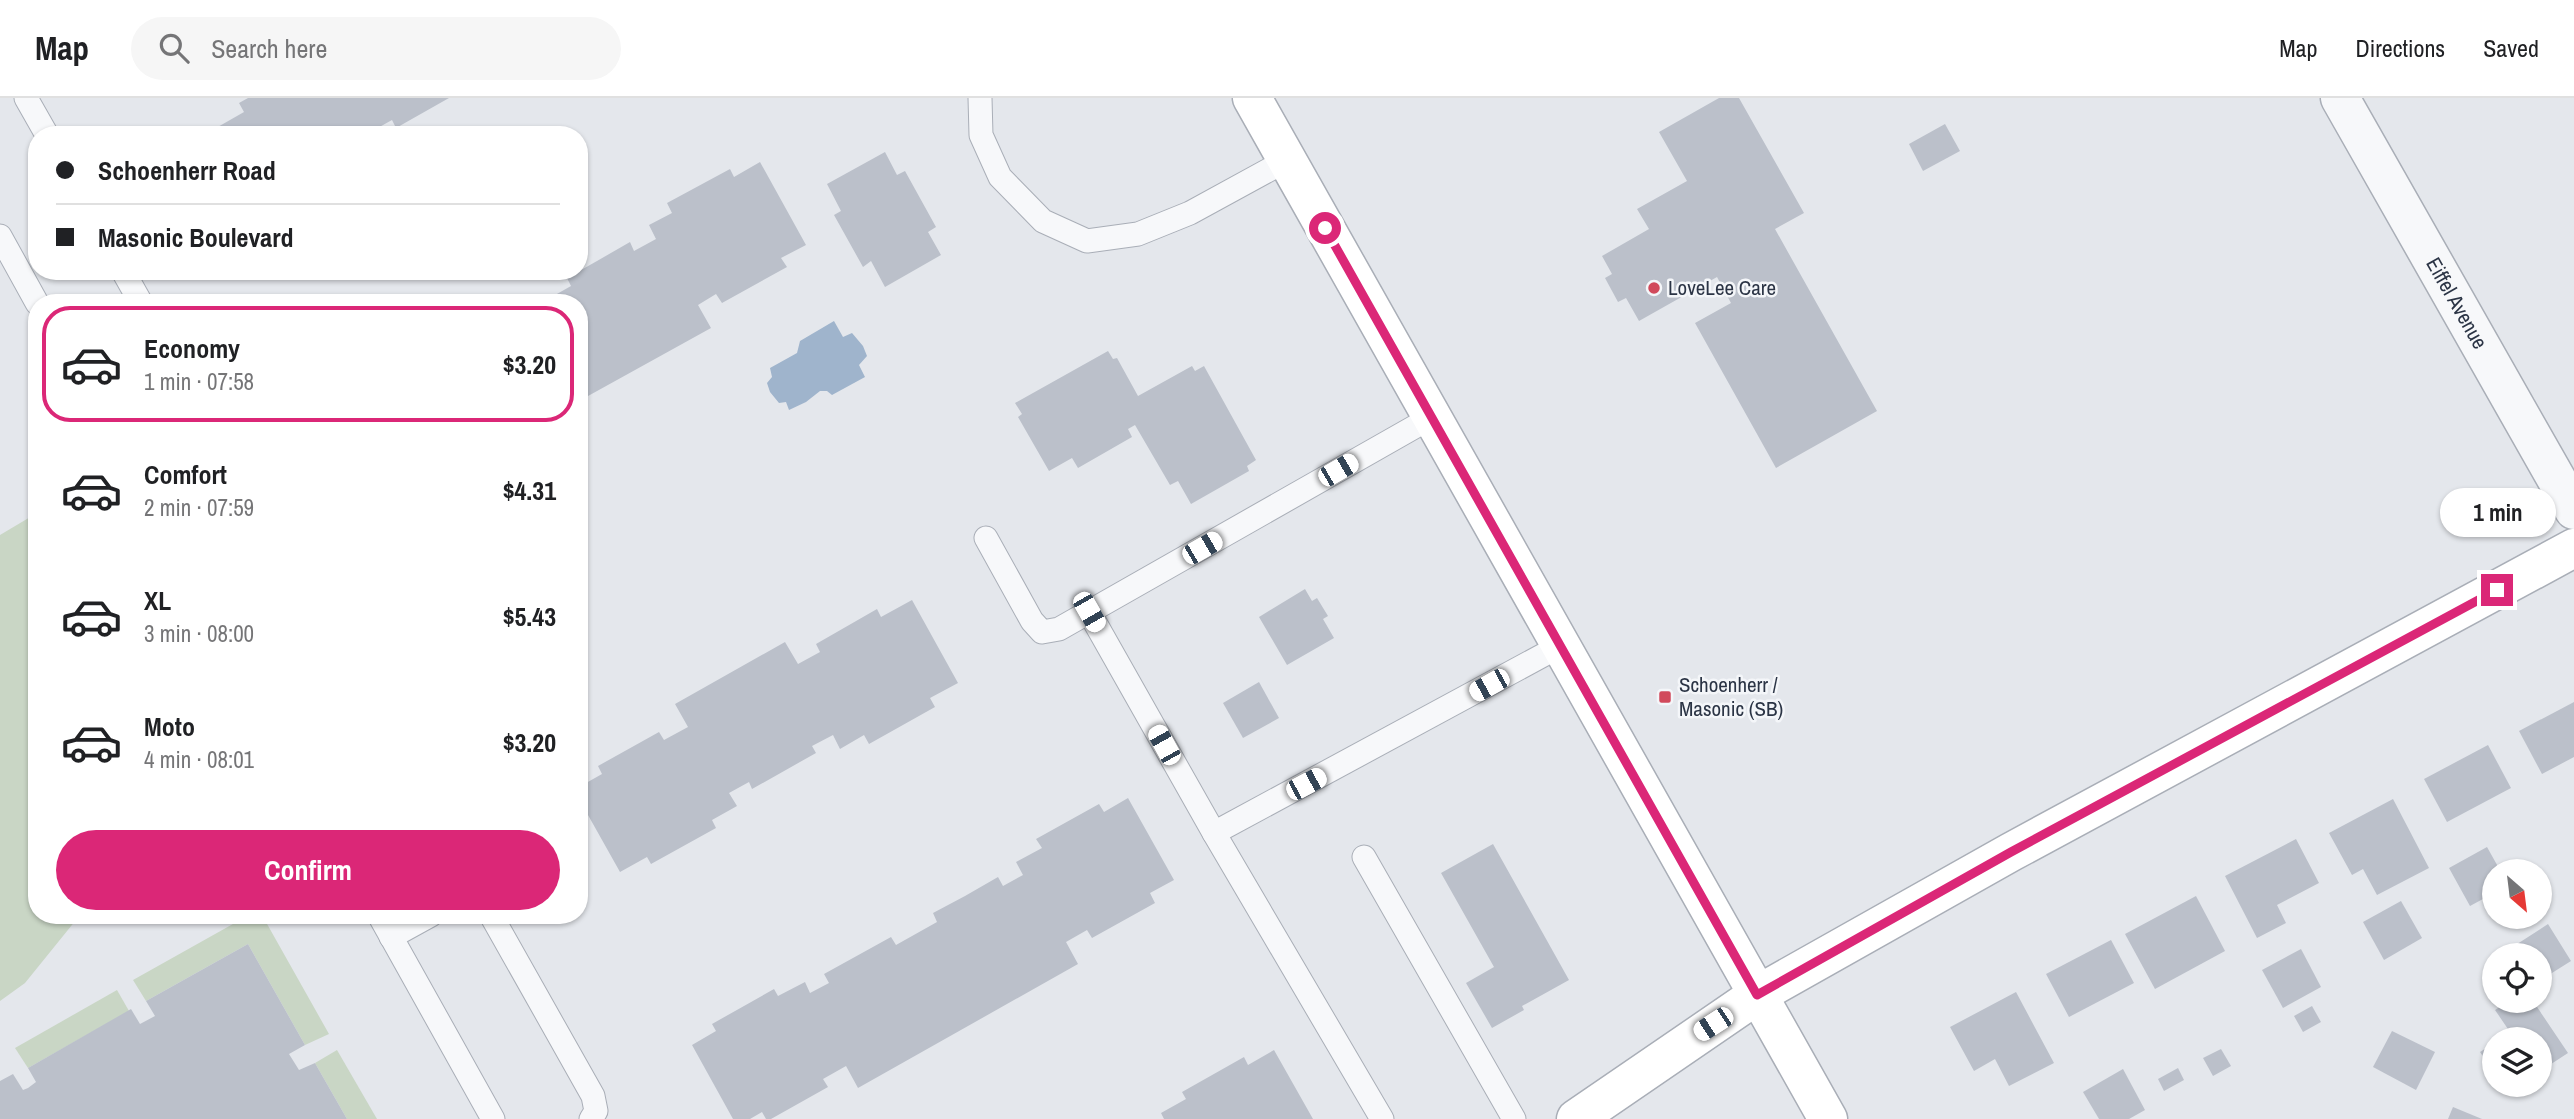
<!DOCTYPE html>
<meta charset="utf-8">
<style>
body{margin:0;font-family:"Archivo Narrow",sans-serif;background:#f6f6f6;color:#202124;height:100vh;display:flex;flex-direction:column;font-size:26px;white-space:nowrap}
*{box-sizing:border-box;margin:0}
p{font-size:23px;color:#757577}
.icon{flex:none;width:38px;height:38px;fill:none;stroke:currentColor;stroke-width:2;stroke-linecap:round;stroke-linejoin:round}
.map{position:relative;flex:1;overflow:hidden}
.drawer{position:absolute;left:28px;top:196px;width:560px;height:630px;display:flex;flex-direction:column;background:#fff;border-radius:28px;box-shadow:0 2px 5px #0004}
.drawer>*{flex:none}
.guide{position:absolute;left:28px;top:28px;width:560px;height:154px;border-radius:28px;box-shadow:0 2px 5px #0004;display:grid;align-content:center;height:154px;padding:0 28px;background:#fff}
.needle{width:46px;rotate:152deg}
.controls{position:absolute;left:2482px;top:761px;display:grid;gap:14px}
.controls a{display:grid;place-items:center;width:70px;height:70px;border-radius:50%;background:#fff;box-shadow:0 2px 5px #0004;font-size:35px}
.end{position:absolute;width:32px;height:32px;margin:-16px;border:9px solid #db2777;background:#fff;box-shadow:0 0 0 4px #fff}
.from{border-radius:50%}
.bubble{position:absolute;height:49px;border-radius:24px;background:#fff;box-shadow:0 2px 5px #0004;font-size:23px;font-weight:700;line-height:49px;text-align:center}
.car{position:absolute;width:21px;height:42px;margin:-21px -10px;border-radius:9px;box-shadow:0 0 5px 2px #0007;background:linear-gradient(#fff 24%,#345 0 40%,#fff 0 76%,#345 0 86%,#fff 0)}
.guide b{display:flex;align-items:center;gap:24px;height:66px;font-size:26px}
.guide b+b{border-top:2px solid #e0e0e0}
.guide i{width:18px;height:18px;background:#202124}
ul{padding:12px 0 0;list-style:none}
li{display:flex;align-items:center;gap:21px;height:116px;margin:0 14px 10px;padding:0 14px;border:4px solid transparent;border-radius:28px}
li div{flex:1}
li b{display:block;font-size:26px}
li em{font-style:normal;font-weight:700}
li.active{border-color:#db2777}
li>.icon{width:63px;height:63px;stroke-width:1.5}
.action{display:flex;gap:14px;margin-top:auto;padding:14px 28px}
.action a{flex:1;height:80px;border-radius:42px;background:#db2777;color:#fff;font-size:28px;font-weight:700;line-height:80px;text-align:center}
header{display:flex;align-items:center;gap:42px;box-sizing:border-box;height:98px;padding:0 35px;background:#fff;border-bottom:2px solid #e0e0e0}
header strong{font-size:33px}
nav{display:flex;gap:38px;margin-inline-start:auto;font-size:24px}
.search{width:490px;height:63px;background:#f6f6f6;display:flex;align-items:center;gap:18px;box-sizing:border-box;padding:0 24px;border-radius:38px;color:#757577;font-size:26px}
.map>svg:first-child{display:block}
.green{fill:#c9d6c5}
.water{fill:#9fb4cc}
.building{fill:#bbc0ca}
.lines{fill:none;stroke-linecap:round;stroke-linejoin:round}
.lane-casing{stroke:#a9aeb7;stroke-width:25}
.street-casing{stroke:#a9aeb7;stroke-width:41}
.secondary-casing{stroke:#a9aeb7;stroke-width:41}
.lane{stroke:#f7f8fa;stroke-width:23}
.street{stroke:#f7f8fa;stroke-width:38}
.secondary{stroke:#fff;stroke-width:38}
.route{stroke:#db2777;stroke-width:9}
.poi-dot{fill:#d1495b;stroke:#f4f6f9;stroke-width:2.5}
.labels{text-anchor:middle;stroke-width:5;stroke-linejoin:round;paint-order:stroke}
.poi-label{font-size:21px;fill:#2b3445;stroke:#f4f6f9;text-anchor:start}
.street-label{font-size:21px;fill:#2b3445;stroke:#f4f6f9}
</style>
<header>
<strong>Map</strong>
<div class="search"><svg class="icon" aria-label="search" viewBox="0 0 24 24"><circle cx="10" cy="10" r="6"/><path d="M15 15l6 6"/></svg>Search here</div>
<nav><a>Map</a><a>Directions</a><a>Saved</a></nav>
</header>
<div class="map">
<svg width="2574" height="1021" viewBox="0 0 2574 1021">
<rect width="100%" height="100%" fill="#e4e7ec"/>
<g class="green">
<path d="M37,415V817H80L25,885L0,903V437Z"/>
<path d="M249,817H262L329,936L305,947L248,846L146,903L133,882Z"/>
<path d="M117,892L129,913L28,970L15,950Z"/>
<path d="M337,952L377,1021H347L315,965Z"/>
</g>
<path class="water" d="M834,223L843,239L852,235L863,248L867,258L859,267L865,279L832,297L827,293H820L806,304L789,312L786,304L779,305L770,294L767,285L772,279L770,270L797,255L800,243Z"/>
<g class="building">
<path d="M248,0H449L396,30L392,22L374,32L376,37H220L216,30L244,14L239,5Z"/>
<path d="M1719,0H1739L1804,115L1775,131L1877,313L1776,370L1695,225L1731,205L1717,179L1639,223L1626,200L1618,204L1605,180L1612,176L1602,158L1649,131L1637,111L1687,83L1659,34Z"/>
<path d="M1945,26L1960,53L1923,73L1909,46Z"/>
<path d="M885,54L897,77L905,73L936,129L928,134L941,157L885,189L871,163L863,169L834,117L841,113L827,86Z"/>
<path d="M760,64L806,147L781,160L787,169L722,205L716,196L698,207L711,230L579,303V205H541L571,188L567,180L597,163L630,144L634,153L656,141L649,127L672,115L667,105L730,71L734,79Z"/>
<path d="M1108,253L1113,261L1117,260L1138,298L1192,268L1195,273L1204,268L1256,362L1247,368L1249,373L1191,406L1178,383L1170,387L1135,327L1128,331L1132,339L1078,370L1072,360L1049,373L1018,319L1022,316L1015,305Z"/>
<path d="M1305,491L1312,503L1317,500L1328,518L1323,521L1334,540L1287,567L1259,519Z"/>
<path d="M912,502L958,585L930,600L935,609L869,646L864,637L840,651L833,637L812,648L816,655L752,691L749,684L729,695L737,708L712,722L716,730L651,766L647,759L620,774L579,701V689L602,676L598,668L659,634L664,642L688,629L675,606L785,544L798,566L820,554L816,546L877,511L881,519Z"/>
<path d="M1259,584L1279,620L1243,640L1223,605Z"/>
<path d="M2574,604V659L2542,676L2519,633Z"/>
<path d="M2488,647L2511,690L2447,724L2424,681Z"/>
<path d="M1128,700L1174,782L1150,795L1155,805L1092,840L1087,832L1066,844L1078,866L858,990L846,968L823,981L828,989L771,1021H766L762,1014L750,1021H733L692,947L716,933L712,926L774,891L778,898L805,884L810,895L829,885L824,876L891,839L896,847L937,824L933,815L965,798L998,779L1003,788L1023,777L1016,764L1042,750L1036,741L1099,706L1104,714Z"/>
<path d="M2393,701L2429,770L2377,797L2363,771L2352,777L2329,735Z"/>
<path d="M2296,741L2319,785L2277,807L2286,825L2257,840L2225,778Z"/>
<path d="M1493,746L1569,882L1522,908L1524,912L1492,930L1466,885L1494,869L1441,775Z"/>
<path d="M2487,749L2501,774H2494V795L2470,808L2449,770Z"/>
<path d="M2196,798L2225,853L2155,891L2125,836Z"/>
<path d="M2401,803L2422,840L2384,862L2363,824Z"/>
<path d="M2548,826L2571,863L2539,883V858H2516L2511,850Z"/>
<path d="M2111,842L2134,885L2069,919L2046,876Z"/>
<path d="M248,846L305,947L289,956L299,972L315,965L347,1021H0V983L13,976L23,992L28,990L36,984L28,970L131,911L140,926L155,918L146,903Z"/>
<path d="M2301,851L2321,889L2283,910L2262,872Z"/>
<path d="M2016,894L2054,965L2009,988L1995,961L1974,973L1950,929Z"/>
<path d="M2509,903H2533L2568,955L2539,974V942H2498L2510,934L2495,912Z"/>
<path d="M2312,908L2321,924L2303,934L2294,918Z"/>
<path d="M2392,933L2435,954L2416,992L2373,969Z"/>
<path d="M2494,945V975L2480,954Z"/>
<path d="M2221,951L2231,968L2213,978L2203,960Z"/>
<path d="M1274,952L1313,1021H1164L1161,1015L1186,1001L1182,994L1244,959L1248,967Z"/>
<path d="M2178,970L2184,982L2164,993L2158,981Z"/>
<path d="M2123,971L2145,1012L2129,1021H2099L2083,994Z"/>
<path d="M2453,1009L2482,1021H2448Z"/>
</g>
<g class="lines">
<defs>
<g id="lane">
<path d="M26,0L47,37"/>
<path d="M980,0L981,37L1000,79L1043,123L1087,143L1138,136L1190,115L1287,62"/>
<path d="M0,138L37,205"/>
<path d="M123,173L141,205"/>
<path d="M986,440L1032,523L1042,534L1059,531L1432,319"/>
<path d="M1089,514L1214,735L1382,1021"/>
<path d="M1214,735L1560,548"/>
<path d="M1364,759L1514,1021"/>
<path d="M379,817L493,1021"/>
<path d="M491,817L593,998L596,1013L591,1021"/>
<path d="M391,839L431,817"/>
</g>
<g id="street">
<path id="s1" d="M2340,0L2574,412"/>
</g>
<g id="secondary">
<path d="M1252,0L1828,1021"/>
<path d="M1576,1021L1757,897L2011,754L2574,450"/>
</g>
</defs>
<use href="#lane" class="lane-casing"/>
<use href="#street" class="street-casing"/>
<use href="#secondary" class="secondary-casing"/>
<use href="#lane" class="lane"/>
<use href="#street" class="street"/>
<use href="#secondary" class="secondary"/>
</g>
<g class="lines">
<path class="route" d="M1325,130L1757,897L2011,754L2497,492"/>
</g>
<g class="poi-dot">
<circle cx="1654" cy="190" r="7"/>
<rect x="1658" y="592" width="14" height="14" rx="3.5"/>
</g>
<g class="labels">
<g class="poi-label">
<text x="1668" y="197">LoveLee Care</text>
<text x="1679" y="594">Schoenherr /<tspan x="1679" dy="24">Masonic (SB)</tspan></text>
</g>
<g class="street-label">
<text dy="7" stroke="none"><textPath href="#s1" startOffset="236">Eiffel Avenue</textPath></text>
</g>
</g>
</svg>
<div class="controls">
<a><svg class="needle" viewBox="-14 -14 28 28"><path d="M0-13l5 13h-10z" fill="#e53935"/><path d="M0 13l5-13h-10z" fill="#757577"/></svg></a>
<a><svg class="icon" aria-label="locate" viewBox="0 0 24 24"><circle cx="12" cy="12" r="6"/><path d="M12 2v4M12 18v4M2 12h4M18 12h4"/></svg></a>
<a><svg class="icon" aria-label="layers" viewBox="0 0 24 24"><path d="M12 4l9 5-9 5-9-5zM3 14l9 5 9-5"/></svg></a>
</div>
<i class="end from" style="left:1325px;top:130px"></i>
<i class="end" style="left:2497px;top:492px"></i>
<div class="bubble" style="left:2440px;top:390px;width:116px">1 min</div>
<i class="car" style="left:1338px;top:372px;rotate:60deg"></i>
<i class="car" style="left:1202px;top:450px;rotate:60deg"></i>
<i class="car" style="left:1089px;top:514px;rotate:150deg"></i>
<i class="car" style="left:1489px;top:587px;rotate:241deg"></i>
<i class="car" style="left:1164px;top:647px;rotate:331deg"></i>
<i class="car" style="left:1306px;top:686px;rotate:62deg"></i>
<i class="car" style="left:1713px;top:926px;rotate:237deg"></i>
<div class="guide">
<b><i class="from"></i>Schoenherr Road</b>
<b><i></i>Masonic Boulevard</b>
</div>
<section class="drawer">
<ul>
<li class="active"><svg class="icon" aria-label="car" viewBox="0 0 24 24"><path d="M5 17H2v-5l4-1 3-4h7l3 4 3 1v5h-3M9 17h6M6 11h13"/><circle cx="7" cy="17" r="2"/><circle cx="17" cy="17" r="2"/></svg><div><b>Economy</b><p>1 min · 07:58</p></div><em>$3.20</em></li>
<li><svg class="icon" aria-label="car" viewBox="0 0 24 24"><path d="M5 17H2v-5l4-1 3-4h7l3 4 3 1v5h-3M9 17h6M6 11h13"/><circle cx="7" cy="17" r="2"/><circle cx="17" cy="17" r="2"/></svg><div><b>Comfort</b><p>2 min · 07:59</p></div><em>$4.31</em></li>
<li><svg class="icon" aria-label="car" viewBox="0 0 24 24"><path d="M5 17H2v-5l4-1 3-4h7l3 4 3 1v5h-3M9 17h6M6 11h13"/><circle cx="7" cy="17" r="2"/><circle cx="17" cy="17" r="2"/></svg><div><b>XL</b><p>3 min · 08:00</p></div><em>$5.43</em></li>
<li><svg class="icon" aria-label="car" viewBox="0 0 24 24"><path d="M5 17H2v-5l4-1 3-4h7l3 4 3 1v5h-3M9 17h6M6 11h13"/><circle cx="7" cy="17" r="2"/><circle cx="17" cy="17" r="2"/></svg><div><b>Moto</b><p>4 min · 08:01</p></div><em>$3.20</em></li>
</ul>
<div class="action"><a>Confirm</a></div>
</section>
</div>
